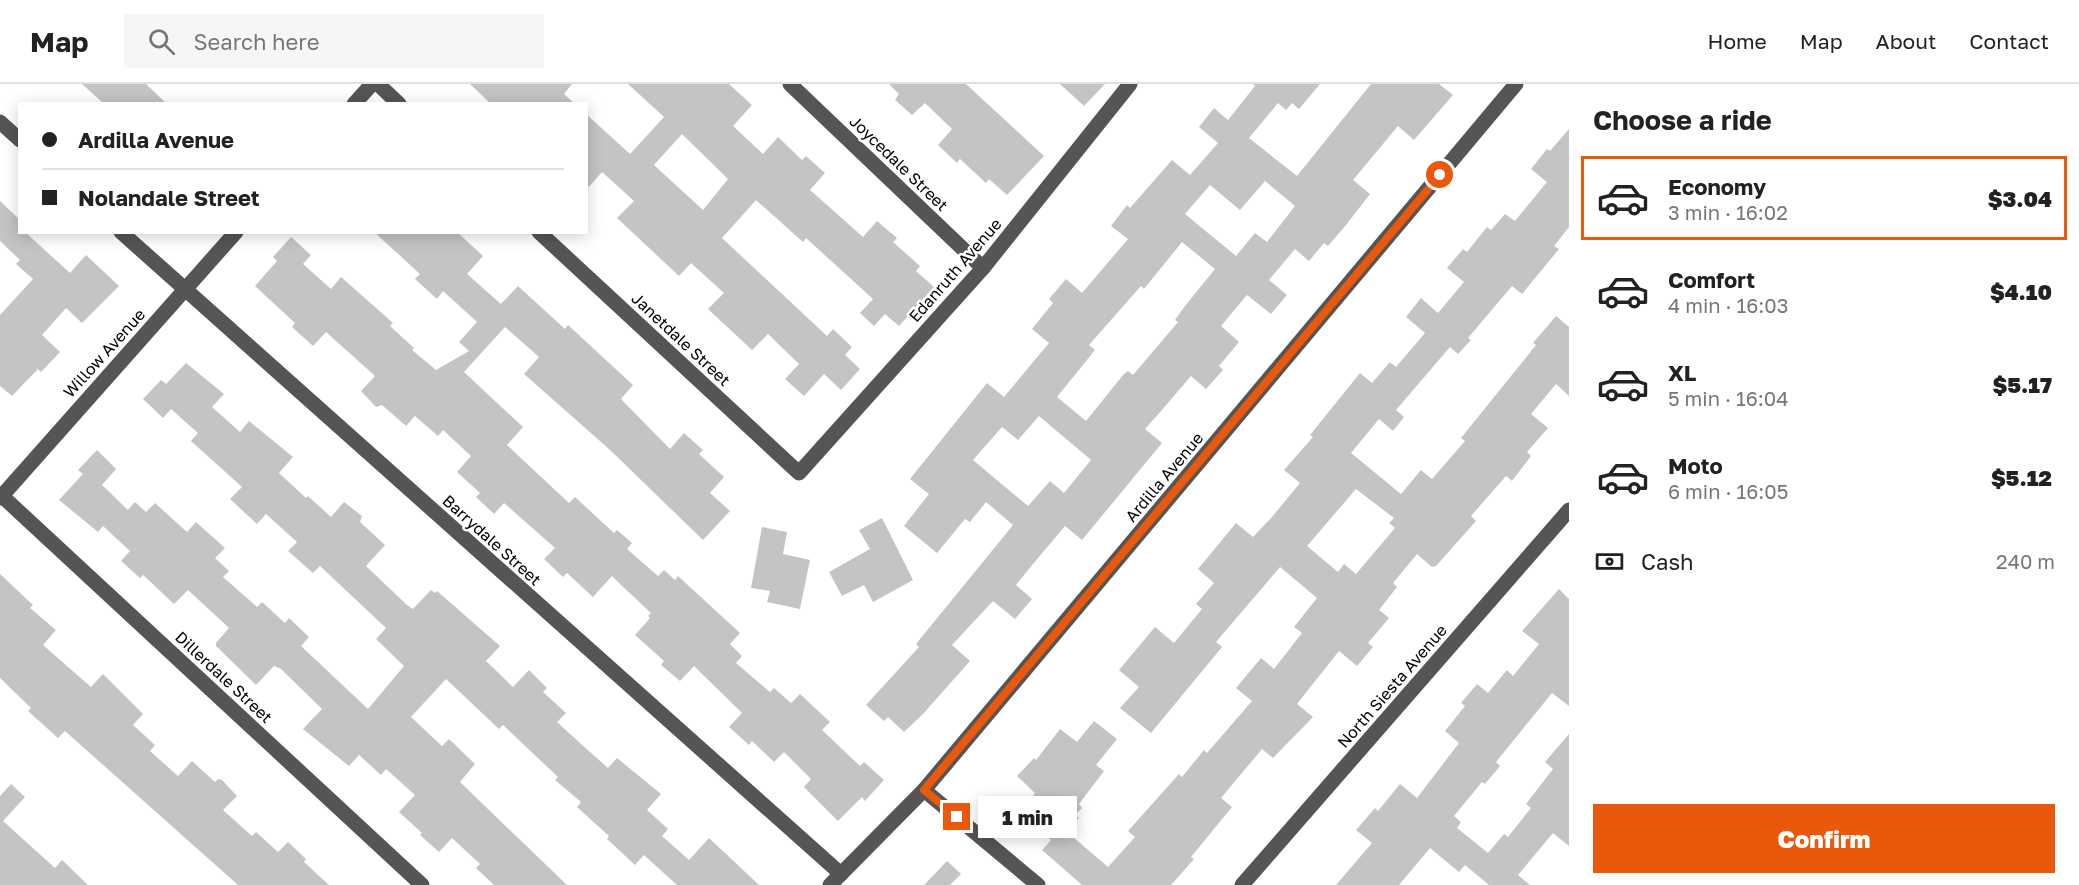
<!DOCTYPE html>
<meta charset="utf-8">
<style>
body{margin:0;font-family:"Golos Text",sans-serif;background:#f6f6f6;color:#222;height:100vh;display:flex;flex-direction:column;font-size:22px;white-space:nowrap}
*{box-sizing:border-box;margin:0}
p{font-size:20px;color:#767676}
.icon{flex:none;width:33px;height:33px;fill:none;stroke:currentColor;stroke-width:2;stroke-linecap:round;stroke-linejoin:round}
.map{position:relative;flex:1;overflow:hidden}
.drawer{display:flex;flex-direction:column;background:#fff;width:510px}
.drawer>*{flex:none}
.banner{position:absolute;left:18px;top:18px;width:570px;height:132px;border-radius:0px;box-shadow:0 3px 15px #0003;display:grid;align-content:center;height:132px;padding:0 24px;background:#fff}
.end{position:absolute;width:27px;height:27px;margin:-14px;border:8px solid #ea580c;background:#fff;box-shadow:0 0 0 3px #fff}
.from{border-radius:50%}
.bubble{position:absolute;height:42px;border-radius:0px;background:#fff;box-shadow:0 3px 15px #0003;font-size:20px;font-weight:800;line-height:42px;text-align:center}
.banner b{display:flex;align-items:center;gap:21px;height:57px;font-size:22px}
.banner b+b{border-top:2px solid #e0e0e0}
.banner i{width:15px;height:15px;background:#222}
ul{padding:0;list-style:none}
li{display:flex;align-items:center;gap:18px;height:84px;margin:0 12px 9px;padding:0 12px;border:3px solid transparent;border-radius:0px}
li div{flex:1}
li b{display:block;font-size:22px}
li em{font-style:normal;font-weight:800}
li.active{border-color:#ea580c}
li>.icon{width:54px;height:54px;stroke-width:1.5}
h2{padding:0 24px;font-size:27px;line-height:72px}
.pay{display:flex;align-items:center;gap:15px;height:66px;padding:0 24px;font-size:22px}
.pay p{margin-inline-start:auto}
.button{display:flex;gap:12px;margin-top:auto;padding:12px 24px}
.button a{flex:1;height:69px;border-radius:0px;background:#ea580c;color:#fff;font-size:24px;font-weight:800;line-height:69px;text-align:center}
header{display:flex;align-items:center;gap:36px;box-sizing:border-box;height:84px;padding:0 30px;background:#fff;border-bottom:2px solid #e0e0e0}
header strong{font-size:28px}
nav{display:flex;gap:33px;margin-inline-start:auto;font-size:21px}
.search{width:420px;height:54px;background:#f6f6f6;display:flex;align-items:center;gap:15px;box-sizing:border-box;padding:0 21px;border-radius:0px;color:#767676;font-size:22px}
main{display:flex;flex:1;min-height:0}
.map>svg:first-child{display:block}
.building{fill:#c4c4c4;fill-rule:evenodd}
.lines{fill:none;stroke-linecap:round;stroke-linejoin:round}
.minor{stroke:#555;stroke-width:15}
.route{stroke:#ea580c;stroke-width:8}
.labels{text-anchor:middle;stroke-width:5;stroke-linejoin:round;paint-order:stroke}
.street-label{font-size:16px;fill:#000;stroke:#fff}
</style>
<header>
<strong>Map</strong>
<div class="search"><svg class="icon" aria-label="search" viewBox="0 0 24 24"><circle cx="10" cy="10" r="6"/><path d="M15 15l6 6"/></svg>Search here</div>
<nav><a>Home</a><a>Map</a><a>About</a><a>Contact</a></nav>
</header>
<main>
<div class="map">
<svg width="1569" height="801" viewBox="0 0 1569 801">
<rect width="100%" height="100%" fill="#fff"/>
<g class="building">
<path d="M82,0H146L167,20H104Z"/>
<path d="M470,0H572L564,10L575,20H491Z"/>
<path d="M628,0H729L752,21L733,42L763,70L778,53L802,76L806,72L825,89L810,106L863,153L877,137L897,154L893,158L920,182L916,187L934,203L899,242L885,230L874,242L860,229L873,215L806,154L803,158L756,116L722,154L827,252L833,245L852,263L845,271L860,285L841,306L824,290L804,312L785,295L799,280L768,250L752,266L708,225L724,209L691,179L679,192L617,134L634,117L602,88L586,106V30L630,70L664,33ZM682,50L728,95L703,126L654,81Z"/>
<path d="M889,0H966L1044,72L1007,111L989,95L986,99L960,75L957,79L938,61L952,45L925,19L912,31L895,16L899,10Z"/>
<path d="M1060,0H1105L1084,22Z"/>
<path d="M1253,0H1320L1299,25L1292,19L1286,26L1278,19L1249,54L1297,92L1371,0H1439L1453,11L1414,56L1398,42L1353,96L1370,110L1346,141L1328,162L1324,159L1309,177L1295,165L1269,196L1287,211L1271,230L1247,211L1221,242L1239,258L1219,282L1223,286L1206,305L1191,292L1161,327L1145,345L1162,359L1082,456L1065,442L1033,480L1016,501L1032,515L1015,535L993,517L952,561L970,577L922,631L904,648L888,633L884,637L866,621L919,563L916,560L1013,441L986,418L970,438L965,435L937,469L904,442L929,410L910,395L987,299L1004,313L1049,259L1032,245L1053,219L1049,215L1066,195L1082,209L1128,155L1111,142L1127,121L1130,124L1172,76L1190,91L1218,59L1199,43L1214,24L1228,36L1255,2ZM1265,97L1295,122L1267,158L1255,149L1236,172L1185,130L1210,101L1240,126ZM1182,158L1215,185L1185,222L1175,236L1178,238L1133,291L1128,287L1123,291L1086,337L1057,313L1095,266L1089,261L1141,202L1144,205ZM1039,332L1091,376L1064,409L1050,397L1028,422L973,376L1002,343L1018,356Z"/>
<path d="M1569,45V143L1554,162L1559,165L1522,210L1512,202L1468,254L1471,256L1458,270L1450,263L1396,326L1404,333L1393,347L1379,335L1351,369L1401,410L1421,386L1432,395L1465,357L1461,354L1536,261L1533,259L1556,232L1569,243V312L1556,300L1531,330L1548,344L1527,368L1531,372L1512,397L1506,392L1471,432L1476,437L1436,482L1432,483L1417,470L1393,499L1397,503L1379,526L1389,534L1368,559L1373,563L1357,582L1339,567L1297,620L1313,633L1273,674L1262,665L1221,714L1232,723L1191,773L1194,775L1171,801H1082L1042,766L1051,756L1024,730L1037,715L1033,711L1035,709L1017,692L1034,674L1036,676L1060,645L1077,658L1094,637L1117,655L1096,681L1104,687L1079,720L1082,724L1075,731L1079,734L1066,747L1108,783L1135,753L1128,747L1179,690L1182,693L1204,666L1207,669L1252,617L1236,604L1261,574L1274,585L1302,549L1294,543L1317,514L1280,483L1216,558L1222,563L1151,649L1120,624L1139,603L1119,586L1155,543L1174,559L1202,525L1196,520L1214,499L1198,485L1236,439L1253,453L1272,433L1300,399L1284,386L1313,353L1310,351L1360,289L1372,299L1390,278L1396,283L1425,249L1406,233L1421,214L1438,229L1464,198L1447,184L1463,165L1467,168L1487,143L1491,146L1505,130L1515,137L1547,98L1531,85L1547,65L1550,67ZM1356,405L1394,434L1389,439L1395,444L1356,490L1344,480L1338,488L1307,462Z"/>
<path d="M0,117L20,136V148H25L70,189L86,171L119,202L82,239L66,224L42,251L60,268L41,288L38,285L12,312L0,302V231L33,195L16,180L20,176L0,157Z"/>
<path d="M374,148H457L483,172L467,190L501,220L518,202L565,245L568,241L633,301L621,315L670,365L684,349L703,366L699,370L724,393L710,409L730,427L703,456L609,365L524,290L539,273L505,243L464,288L523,343L507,361L569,419L575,413L614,449L617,446L632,459L627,465L658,492L664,486L675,496L678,492L740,549L730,560L742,572L736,579L770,608L774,604L791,619L800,610L830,638L822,646L860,682L864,678L884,696L865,717L862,713L838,737L804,703L811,695L784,668L774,678L752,657L749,661L729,643L742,629L694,582L680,597L661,581L664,577L635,551L650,534L648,532L651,529L620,500L612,492L593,513L567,489L563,493L544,475L555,464L504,419L494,430L476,413L480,409L457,388L471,372L443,346L438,352L415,332L406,342L382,321L376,323L361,307L375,292L326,248L313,262L292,243L295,239L255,202L277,177L273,173L291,153L311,171L303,180L331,205L341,193L393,239L390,242L414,264L412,266L436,286L469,267L459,258L477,238L443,207L437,215L415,195L420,190Z"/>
<path d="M186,279L224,310L212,323L240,348L249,337L293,373L279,389L306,414L308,412L331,433L344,418L362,432L360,438L385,461L366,482L407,521L413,525L431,506L435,509L437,507L500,562L486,577L513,603L529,586L547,604L543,608L566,629L557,638L581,660L608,684L617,674L661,710L647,726L668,745L662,752L689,776L709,754L759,801H677L644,771L635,781L607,755L609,752L577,723L581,718L555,696L558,693L503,641L499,645L446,595L411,633L442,662L449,655L475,680L460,698L567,801H494L476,784L480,780L452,754L439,768L420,751L422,749L399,728L415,711L386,685L381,691L359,671L349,682L303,645L322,625L281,585L274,582L256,601L216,562V559L229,544L188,506L174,520L143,491L140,494L121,477L130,467L103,442L98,448L59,416L83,390L78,386L97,366L116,385L102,401L128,426L135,418L146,428L155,419L187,448L196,438L225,464L215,474L229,487L223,493L257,523L262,518L285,539L289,534L309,553L301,562L368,625L404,582L376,555L386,544L320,482L313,489L288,467L297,458L266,430L257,440L230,415L242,403L191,357L198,349L171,325L163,334L143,315L161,296L166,300Z"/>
<path d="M882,434L913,496L873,518L864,501L842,512L829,488L870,465L859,446Z"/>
<path d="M762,443L787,448L783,470L810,476L800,525L767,518L770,507L751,504Z"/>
<path d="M0,490L33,521L30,524L56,546L43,561L91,603L103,590L143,630L133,641L155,661L150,667L178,692L192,677L215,698L218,695L222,696L237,712L223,726L252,752L256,748L278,768L288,758L306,775L304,778L329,801H238L65,647L58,654L28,627L31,624L0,594Z"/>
<path d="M1559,505L1569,515V622L1552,609L1496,678L1500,682L1485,700L1482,698L1454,732L1461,738L1457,744L1488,769L1504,750L1508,753L1531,724L1526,720L1553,685L1545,678L1569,650V762L1553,749L1518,791L1530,801H1489L1465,781L1459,788L1430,764L1399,801H1336L1372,759L1356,746L1375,724L1378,727L1400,700L1417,714L1459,659L1445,647L1465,622L1461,619L1477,600L1488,609L1507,586L1513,592L1539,560L1522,547Z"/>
<path d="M11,700L25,713L3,737L55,784L62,776L88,801H0V712Z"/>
<path d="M947,777L961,790L950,801H924Z"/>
</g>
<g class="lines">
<g class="minor">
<path d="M378,0L399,20"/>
<path d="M790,0L983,184"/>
<path d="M354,20L372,0"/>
<path d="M0,38L20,56"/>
<path d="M121,148L841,790"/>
<path d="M539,148L799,389L983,184L1130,0"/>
<path d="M2,412L422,801"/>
<path d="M0,414L236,148"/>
<path d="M924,706L1038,801"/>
<path d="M830,801L924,706L1516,0"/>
<path d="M1242,801L1569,426"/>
</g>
</g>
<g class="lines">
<path class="route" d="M957,733L924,706L1440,91"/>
</g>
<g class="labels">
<g class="street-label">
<text transform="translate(899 79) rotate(44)" y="6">Joycedale Street</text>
<text transform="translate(955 186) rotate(-49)" y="6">Edanruth Avenue</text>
<text transform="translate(681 255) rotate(43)" y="6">Janetdale Street</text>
<text transform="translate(104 269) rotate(-48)" y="6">Willow Avenue</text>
<text transform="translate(1164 393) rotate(-50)" y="6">Ardilla Avenue</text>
<text transform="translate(492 456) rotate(42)" y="6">Barrydale Street</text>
<text transform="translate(224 593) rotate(43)" y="6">Dillerdale Street</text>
<text transform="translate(1392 602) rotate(-49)" y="6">North Siesta Avenue</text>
</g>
</g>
</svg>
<i class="end from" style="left:1440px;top:91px"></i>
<i class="end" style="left:957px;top:733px"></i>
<div class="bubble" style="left:978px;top:712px;width:99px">1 min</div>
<div class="banner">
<b><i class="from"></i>Ardilla Avenue</b>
<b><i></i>Nolandale Street</b>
</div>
</div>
<section class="drawer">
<h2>Choose a ride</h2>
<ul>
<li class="active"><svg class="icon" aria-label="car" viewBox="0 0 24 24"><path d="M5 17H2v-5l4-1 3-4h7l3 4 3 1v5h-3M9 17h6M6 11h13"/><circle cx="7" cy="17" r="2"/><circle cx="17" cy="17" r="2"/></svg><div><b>Economy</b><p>3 min · 16:02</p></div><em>$3.04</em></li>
<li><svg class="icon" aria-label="car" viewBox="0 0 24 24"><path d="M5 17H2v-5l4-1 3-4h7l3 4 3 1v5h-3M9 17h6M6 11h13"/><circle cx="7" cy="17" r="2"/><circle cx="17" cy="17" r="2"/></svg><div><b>Comfort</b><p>4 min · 16:03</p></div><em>$4.10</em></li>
<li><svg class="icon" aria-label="car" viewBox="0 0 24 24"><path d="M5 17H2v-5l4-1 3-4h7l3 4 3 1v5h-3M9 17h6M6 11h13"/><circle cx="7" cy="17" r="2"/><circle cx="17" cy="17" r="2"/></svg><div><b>XL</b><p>5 min · 16:04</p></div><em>$5.17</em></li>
<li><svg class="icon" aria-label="car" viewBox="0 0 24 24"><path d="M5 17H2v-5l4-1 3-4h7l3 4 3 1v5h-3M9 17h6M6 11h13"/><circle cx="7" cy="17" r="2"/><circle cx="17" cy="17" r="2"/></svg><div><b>Moto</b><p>6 min · 16:05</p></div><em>$5.12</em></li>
</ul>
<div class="pay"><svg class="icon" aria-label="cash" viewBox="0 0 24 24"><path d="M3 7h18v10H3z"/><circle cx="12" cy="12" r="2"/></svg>Cash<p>240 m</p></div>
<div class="button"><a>Confirm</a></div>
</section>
</main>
